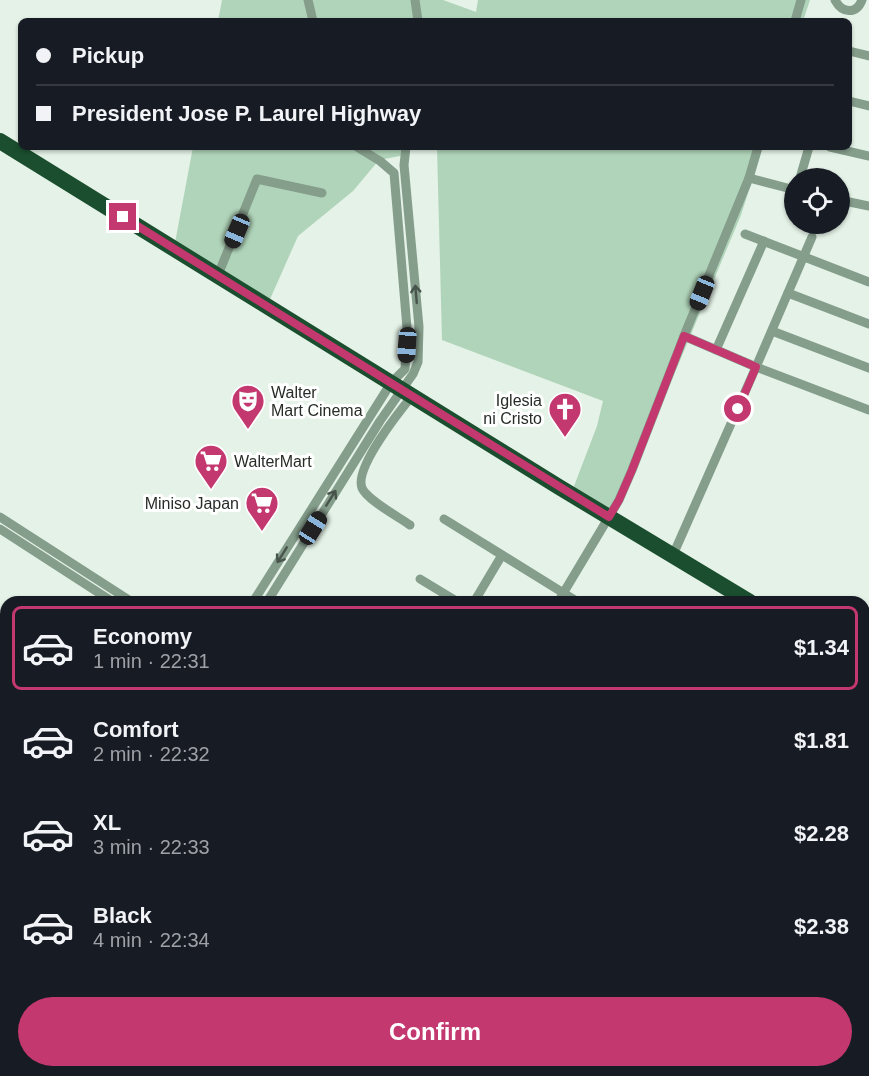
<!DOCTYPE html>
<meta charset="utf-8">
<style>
body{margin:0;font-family:Arial,sans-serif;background:#20242c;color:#f1f3f6;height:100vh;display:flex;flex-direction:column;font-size:22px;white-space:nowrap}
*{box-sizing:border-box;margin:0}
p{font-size:20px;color:#9ea1a6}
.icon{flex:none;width:33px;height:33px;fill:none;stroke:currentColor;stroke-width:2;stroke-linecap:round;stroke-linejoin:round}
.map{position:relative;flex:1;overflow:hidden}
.panel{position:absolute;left:0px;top:596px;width:870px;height:482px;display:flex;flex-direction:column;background:#171b24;border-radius:18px 18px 0 0;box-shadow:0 2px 4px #0004}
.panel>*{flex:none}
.banner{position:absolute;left:18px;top:18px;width:834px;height:132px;border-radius:9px;box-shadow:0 2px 4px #0004;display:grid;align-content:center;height:132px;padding:0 18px;background:#171b24}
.tools{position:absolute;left:784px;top:168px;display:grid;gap:12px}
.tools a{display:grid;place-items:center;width:66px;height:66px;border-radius:50%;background:#171b24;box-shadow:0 2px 4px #0004;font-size:30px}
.end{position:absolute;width:27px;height:27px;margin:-14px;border:8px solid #c3386e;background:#fff;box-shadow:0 0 0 3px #fff}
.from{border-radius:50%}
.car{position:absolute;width:18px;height:36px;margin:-18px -9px;border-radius:8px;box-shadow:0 0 4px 2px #0007;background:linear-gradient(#222 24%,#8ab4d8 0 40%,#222 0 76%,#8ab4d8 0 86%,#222 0)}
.banner b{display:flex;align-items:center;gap:21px;height:57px;font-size:22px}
.banner b+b{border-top:2px solid #363941}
.banner i{width:15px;height:15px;background:#f1f3f6}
ul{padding:10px 0 0;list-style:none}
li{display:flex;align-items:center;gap:18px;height:84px;margin:0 12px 9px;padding:0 6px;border:3px solid transparent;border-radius:9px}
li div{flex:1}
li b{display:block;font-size:22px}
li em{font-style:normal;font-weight:800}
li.on{border-color:#c3386e}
li>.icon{width:54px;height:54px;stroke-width:1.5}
.cta{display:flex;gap:12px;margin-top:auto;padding:12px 18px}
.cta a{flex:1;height:69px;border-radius:36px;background:#c3386e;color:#fff;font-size:24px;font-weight:800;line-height:69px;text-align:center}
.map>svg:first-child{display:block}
.green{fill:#b0d4b9}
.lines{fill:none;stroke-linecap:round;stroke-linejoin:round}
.minor{stroke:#859d8b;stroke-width:9}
.trunk{stroke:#1a4e2e;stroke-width:16}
.oneway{stroke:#48544b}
.route{stroke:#c3386e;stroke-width:8}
.labels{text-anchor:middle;stroke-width:6;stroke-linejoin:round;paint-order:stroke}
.poi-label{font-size:16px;fill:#272c28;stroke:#fff;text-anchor:start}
</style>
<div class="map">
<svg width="869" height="1076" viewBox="0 0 869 1076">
<rect width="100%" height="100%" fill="#e4f2e7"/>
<g class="green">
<path d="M222,0H443L476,12L478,0H810L803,21H218Z"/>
<path d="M193,147H406L405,155L379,160L353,191L298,236L267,306L174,248Z"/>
<path d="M437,147H763L741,215L655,420L608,517L571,494L597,426L603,401L442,340Z"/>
<path d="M302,1071H598L596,1076H318Z"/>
</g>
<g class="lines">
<g class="minor">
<path d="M308,0L313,21"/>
<path d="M415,0L418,21"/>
<path d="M835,0C842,13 856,15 862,0"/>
<path d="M795,21L801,0"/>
<path d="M849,51L869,56"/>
<path d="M849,101L869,106"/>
<path d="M830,147L869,156"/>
<path d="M749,178L795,190"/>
<path d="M800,178L809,147"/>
<path d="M840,200L869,206"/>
<path d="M745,234L869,282"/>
<path d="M218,275L257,179L322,193"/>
<path d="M788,293L869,324"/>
<path d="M772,331L869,368"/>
<path d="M684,336L756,367L869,410"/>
<path d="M716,350L764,241"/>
<path d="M0,517L132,602"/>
<path d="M444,519L578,602"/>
<path d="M410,525C399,517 367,500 362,488C354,468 399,412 412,396"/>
<path d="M0,529L113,602"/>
<path d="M673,555L756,367L812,237"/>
<path d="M420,579L458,602"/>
<path d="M253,602L391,383L405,369L407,328L394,173L380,161L357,147"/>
<path d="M267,602L380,421L413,374L418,362L419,327L404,165L406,147"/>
<path d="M474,602L502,555"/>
<path d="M558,602L619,500L632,470L684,336L749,178L758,147"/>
<path d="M0,656L6,657"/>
<path d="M864,766L869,753"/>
<path d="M839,1071L848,1076"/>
</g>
<g class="trunk">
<path d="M0,141L559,487L750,602"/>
<path d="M864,663L869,666"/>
</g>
</g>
<defs><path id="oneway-shaft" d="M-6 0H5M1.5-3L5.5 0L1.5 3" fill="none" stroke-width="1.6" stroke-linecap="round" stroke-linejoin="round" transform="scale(1.5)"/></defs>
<g class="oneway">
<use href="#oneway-shaft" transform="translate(416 294) rotate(-95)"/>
<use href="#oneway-shaft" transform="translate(331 498) rotate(-58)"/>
<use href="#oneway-shaft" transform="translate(282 555) rotate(122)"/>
</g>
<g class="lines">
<path class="route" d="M123,217L391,383L609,517L619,500L632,470L684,336L756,367L738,409"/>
</g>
<defs>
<symbol id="theatre-pin" viewBox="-11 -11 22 30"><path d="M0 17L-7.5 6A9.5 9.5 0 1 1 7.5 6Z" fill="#c3386e" stroke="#fff"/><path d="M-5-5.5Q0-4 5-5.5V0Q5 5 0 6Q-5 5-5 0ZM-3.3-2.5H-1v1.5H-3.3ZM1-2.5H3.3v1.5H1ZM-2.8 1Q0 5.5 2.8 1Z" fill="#fff"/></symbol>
<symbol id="church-pin" viewBox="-11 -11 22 30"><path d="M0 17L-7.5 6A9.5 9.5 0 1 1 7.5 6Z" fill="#c3386e" stroke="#fff"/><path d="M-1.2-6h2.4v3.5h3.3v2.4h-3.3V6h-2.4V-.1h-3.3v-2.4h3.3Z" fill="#fff"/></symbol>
<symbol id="supermarket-pin" viewBox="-11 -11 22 30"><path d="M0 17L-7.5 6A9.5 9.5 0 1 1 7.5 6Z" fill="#c3386e" stroke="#fff"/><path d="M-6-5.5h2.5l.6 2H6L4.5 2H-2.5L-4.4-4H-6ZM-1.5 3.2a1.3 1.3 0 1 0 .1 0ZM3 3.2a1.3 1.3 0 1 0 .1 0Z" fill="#fff"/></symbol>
</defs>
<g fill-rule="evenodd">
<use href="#theatre-pin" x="229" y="382" width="38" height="52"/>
<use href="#church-pin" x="546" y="390" width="38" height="52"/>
<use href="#supermarket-pin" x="192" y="442" width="38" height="52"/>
<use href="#supermarket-pin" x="243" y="484" width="38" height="52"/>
</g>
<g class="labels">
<g class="poi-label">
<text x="271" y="398">Walter<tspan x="271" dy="18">Mart Cinema</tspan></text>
<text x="542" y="406" text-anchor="end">Iglesia<tspan x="542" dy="18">ni Cristo</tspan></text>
<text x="234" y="467">WalterMart</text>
<text x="239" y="509" text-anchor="end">Miniso Japan</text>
</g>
</g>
</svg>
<div class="tools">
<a><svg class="icon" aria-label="locate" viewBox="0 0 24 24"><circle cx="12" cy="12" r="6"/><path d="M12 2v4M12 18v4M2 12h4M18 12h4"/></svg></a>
</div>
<i class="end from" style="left:738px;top:409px"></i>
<i class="end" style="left:123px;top:217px"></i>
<i class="car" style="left:237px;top:231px;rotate:203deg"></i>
<i class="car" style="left:702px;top:293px;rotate:202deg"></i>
<i class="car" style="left:407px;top:345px;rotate:184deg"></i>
<i class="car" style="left:313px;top:528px;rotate:32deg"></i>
<div class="banner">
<b><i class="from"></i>Pickup</b>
<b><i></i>President Jose P. Laurel Highway</b>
</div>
<section class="panel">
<ul>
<li class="on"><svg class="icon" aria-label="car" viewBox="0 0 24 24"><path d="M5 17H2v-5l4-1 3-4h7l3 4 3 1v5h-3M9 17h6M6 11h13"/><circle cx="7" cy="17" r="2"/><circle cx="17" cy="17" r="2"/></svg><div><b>Economy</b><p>1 min · 22:31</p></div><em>$1.34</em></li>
<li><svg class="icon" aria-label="car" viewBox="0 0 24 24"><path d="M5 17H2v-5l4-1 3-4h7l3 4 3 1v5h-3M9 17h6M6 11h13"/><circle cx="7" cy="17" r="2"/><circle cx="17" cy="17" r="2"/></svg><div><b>Comfort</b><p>2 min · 22:32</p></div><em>$1.81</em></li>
<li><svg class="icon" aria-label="car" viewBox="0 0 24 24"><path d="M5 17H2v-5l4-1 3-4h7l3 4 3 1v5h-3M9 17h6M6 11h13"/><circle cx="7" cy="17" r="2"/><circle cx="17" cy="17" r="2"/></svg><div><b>XL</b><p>3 min · 22:33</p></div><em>$2.28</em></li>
<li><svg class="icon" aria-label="car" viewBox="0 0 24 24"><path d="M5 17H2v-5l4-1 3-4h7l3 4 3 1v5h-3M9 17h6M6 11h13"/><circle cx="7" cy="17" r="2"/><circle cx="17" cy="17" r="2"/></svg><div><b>Black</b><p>4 min · 22:34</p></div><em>$2.38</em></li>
</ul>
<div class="cta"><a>Confirm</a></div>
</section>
</div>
